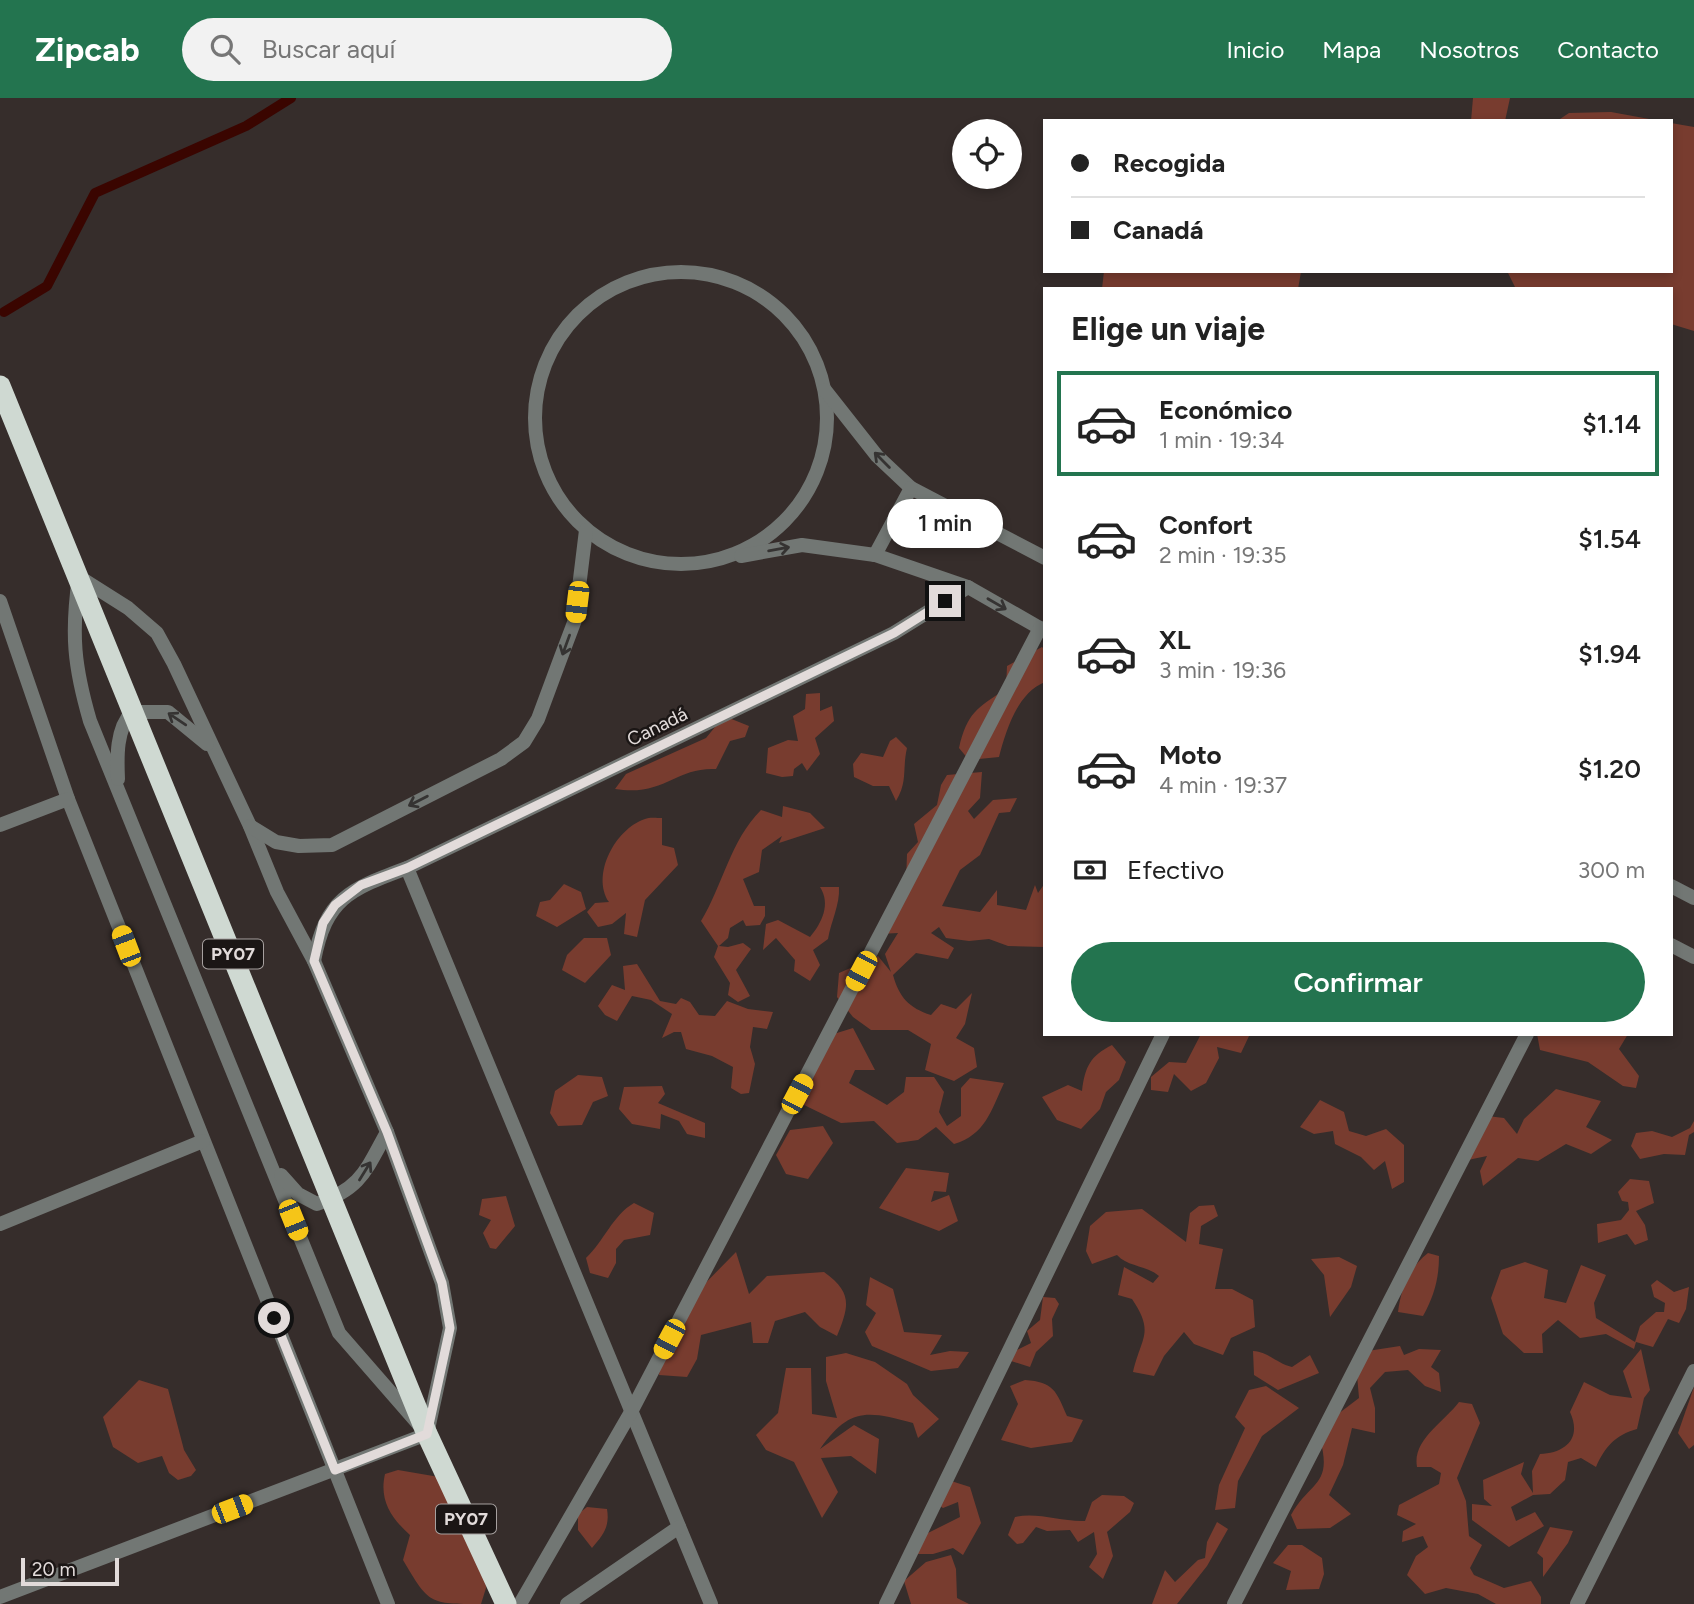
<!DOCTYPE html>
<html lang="es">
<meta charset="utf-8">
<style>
body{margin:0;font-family:Figtree,sans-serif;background:#f2f2f2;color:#222;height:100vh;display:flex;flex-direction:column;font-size:26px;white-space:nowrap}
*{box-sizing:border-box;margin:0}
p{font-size:23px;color:#767676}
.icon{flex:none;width:38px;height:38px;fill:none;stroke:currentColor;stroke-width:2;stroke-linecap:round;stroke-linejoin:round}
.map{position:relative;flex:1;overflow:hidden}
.panel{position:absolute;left:1043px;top:189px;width:630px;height:749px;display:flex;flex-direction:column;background:#fff;border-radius:0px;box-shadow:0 4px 10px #0003}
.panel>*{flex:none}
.hud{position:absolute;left:1043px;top:21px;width:630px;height:154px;border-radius:0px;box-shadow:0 4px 10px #0003;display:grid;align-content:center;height:154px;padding:0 28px;background:#fff}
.controls{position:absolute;left:952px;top:21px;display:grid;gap:14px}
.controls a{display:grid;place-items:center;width:70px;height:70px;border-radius:50%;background:#fff;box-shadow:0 4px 10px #0003;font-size:35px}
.scale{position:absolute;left:21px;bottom:18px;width:98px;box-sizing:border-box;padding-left:7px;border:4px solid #e2dbda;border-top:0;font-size:19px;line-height:24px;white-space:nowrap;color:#e2dbda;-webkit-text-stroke:5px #1b1615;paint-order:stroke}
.end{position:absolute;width:32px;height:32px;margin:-16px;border:9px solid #e2dbda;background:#111;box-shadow:0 0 0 4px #111}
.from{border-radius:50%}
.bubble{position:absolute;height:49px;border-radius:24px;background:#fff;box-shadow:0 4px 10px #0003;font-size:23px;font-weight:600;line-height:49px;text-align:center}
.car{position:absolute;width:21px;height:42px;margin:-21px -10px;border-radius:9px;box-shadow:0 0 5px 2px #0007;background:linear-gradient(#f5c518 24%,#345 0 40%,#f5c518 0 76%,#345 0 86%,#f5c518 0)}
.hud b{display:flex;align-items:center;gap:24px;height:66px;font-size:26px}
.hud b+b{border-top:2px solid #e0e0e0}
.hud i{width:18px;height:18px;background:#222}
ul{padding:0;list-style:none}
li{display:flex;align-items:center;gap:21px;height:105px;margin:0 14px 10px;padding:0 14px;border:4px solid transparent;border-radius:0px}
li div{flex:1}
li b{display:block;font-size:26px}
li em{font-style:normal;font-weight:600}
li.current{border-color:#23744f}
li>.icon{width:63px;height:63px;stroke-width:1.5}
h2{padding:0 28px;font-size:32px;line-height:84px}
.pay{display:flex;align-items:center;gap:18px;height:77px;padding:0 28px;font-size:26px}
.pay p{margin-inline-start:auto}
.action{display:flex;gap:14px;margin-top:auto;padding:14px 28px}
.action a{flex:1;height:80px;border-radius:42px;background:#23744f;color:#fff;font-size:28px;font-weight:600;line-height:80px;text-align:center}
header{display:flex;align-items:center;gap:42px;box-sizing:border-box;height:98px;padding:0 35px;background:#23744f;color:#fff}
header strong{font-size:33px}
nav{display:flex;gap:38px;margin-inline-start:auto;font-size:24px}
.search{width:490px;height:63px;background:#f2f2f2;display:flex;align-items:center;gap:18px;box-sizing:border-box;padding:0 24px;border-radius:38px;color:#767676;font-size:26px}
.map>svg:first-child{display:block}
.green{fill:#783c2f}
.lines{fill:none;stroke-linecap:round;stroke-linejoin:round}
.stream{stroke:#3a0500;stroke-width:10}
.street{stroke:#727774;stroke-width:14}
.highway{stroke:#cfd9d2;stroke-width:21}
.oneway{stroke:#353332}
.route{stroke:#e2dbda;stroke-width:9}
.labels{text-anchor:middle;stroke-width:5;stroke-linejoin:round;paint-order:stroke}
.shield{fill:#1b1615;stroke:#a6a09f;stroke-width:2}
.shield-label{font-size:18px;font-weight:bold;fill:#e2dbda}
.street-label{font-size:19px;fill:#e2dbda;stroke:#1b1615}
</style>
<header>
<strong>Zipcab</strong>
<div class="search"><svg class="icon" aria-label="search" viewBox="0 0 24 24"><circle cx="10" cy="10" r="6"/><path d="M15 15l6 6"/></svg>Buscar aquí</div>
<nav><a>Inicio</a><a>Mapa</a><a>Nosotros</a><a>Contacto</a></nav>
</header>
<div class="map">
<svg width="1694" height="1506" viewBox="0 0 1694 1506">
<rect width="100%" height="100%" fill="#362d2b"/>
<g class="green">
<path d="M1473,0H1510L1505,23H1471Z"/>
<path d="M1611,14L1660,23H1557L1569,15Z"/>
<path d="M1671,25L1694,29V233L1671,226V191H1516L1507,173H1671Z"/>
<path d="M1104,173H1301V174L1298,191H1102Z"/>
<path d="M1042,549L1045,552V584C1017,595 1006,633 999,659L969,662L959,650C967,615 977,610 1006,591L1007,568Z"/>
<path d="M820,595V613L832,608L834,623L815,640L820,656L807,673L802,665L794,671L793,678L782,679L766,675L768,650L788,642L798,643L793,618L805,611L806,596Z"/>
<path d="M724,618L749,628L745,639L730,643L716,671C675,669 664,699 615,691L626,676L706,640Z"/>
<path d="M896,639L907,650C902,672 908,683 896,703L889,688H873L854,679L853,666L861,655L883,659L890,643Z"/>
<path d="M982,674L980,700L968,713L974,721L993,702L1017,700L1010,714L999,715L980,757L960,772L942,808L980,814L997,792V807L1026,812L1035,787L1038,795L1045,785V849L1008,848L989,841L969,843L946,840L939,829L931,835L954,850L948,861L916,855L893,877C899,899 909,910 931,917L941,906L956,911L972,895L965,926L956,940L974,950L977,969L954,983L925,972L931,946L908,932H871L853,919L837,899L839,875L878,858L891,874L885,856L898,835L879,836L906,784L907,756L918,744L914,726L937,707L941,687L947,677Z"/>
<path d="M783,708L810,715L825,730L779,745L782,738L762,752L759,774L743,781L754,808H765V818L760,827L746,828L743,822L730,830L728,840L719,848L728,849L743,845L751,851L736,872L750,898L738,904L728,897L730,885L714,859L718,848L701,823C723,787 730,743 761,712L782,719Z"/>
<path d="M662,720V747L674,750L678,767L645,802L637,839L624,836L626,815L612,826L598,829L587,814L595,805L609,804C591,777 615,731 645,721C649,719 657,720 662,720Z"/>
<path d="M564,786L581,794L586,811L557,829L536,818L540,804L550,802Z"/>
<path d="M820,789H839C840,807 831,823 828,841L813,852L820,867L810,883L794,873L795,862L776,840L763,852L766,826L778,822L810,839C822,825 831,806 820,789Z"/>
<path d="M584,840H607L611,857L585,885L562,872L567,857Z"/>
<path d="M637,866L660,903L676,906L681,900L690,904L699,917L715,918L727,903L748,911L773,914L767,931L753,929L750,949L755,966L749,995L741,996L731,990L733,969L712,958L686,951L681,934H674L662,940L672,916L651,902L632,898L617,923L605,917L598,908L612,887L625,892L623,868Z"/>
<path d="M853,930L875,972H855L849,985L887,1007L904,994L906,979H934L944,994L939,1014L947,1028L961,1018V990L970,980L1004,985C991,1013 985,1037 954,1046L936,1029L918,1042L897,1045L874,1023L841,1025L802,1006V978L824,939Z"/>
<path d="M1201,936H1250L1241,955L1217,949L1219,960L1206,985L1191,993L1174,976L1168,994L1151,992V979L1169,964L1186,965Z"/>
<path d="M1537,936H1628L1619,951L1639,978L1636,990L1623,988L1588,964L1540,952Z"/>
<path d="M1112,947L1126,964L1119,982L1106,994L1100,1011L1081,1031L1057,1022L1042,999L1068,987L1082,993C1085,969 1090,958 1112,947Z"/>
<path d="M578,977L602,979L608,998L593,1004L582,1027L558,1028L550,1015L555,993Z"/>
<path d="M662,988L665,996L658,1005L705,1025V1040L687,1036L679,1023L661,1016L660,1031L632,1026L619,1011L624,989Z"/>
<path d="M1556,991L1601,1003L1586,1029L1612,1042L1591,1056L1566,1046L1538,1063L1518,1060L1483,1088L1480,1073L1487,1058L1463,1063L1487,1018L1504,1020L1517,1036L1524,1021Z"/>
<path d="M1320,1002L1344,1014L1349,1033L1366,1038L1386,1031L1404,1047V1084L1392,1091L1385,1063L1374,1072L1361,1059L1335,1046L1333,1033L1314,1036L1300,1029Z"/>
<path d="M1694,1023V1034L1689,1037L1685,1057L1664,1056L1640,1061L1631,1048L1636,1035L1652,1033L1672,1039L1690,1030Z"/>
<path d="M823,1028L833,1045L808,1081L786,1076L776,1057L790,1032Z"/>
<path d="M906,1070L949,1075L946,1094L934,1093L931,1104L949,1097L958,1123L939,1133L879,1110Z"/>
<path d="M1630,1081L1649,1083L1654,1105L1636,1113L1645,1127L1648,1142L1635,1147L1627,1136L1598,1145L1597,1126L1621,1122L1629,1112L1628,1104L1622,1103L1618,1094Z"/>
<path d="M506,1098L515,1128L496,1151L490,1150L483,1135L491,1122L479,1117L482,1101Z"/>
<path d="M634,1105L654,1115L650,1137L624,1142L616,1151V1165L608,1180L590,1175L586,1160C604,1143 613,1117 634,1105Z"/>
<path d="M1214,1107L1218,1118L1201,1128L1199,1146L1223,1151L1215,1191H1232L1253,1202L1255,1229L1231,1240L1223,1257L1194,1246L1184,1234L1164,1258L1154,1278L1133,1274C1141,1239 1155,1235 1132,1201L1118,1197L1124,1169L1153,1185L1159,1178C1146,1167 1128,1169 1117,1157L1092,1166L1086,1153L1090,1128L1106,1114L1142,1111L1186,1144L1190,1115L1199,1108Z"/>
<path d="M736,1154L749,1196L767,1178L824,1174C853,1195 849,1208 837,1238L820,1229L805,1214L775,1223L768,1245H753L751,1224L701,1237L697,1261L687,1279L659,1277L662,1251L674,1217Z"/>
<path d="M1428,1155L1439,1158C1439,1181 1434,1198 1423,1218L1398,1214C1401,1190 1409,1170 1428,1155Z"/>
<path d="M1339,1159L1357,1168L1351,1189L1330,1219L1324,1177L1311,1161Z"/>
<path d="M1525,1164L1548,1172L1544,1200L1566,1205L1581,1167L1606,1177L1594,1205L1596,1220L1635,1244L1640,1228L1656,1214H1664L1665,1205L1654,1199L1651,1187L1657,1182L1674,1194L1689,1189L1686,1211L1679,1225L1668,1221L1653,1249L1636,1244L1634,1251L1606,1236L1580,1240L1558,1222L1542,1236L1543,1255H1524L1503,1236L1491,1200L1501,1172Z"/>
<path d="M870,1179L893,1191L904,1234L942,1237L930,1257L950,1253L969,1254L958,1270L931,1273L872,1248L865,1234L876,1215L866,1207Z"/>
<path d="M1043,1199L1055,1200L1059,1206L1052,1221L1053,1238L1036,1254L1030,1269L1008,1262L1017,1252L1031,1245L1027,1233L1040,1222Z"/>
<path d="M1400,1248L1404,1257L1419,1251L1441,1252L1431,1269L1439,1275L1441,1294L1425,1288L1408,1272L1385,1274L1370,1290L1375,1310V1335L1352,1330L1343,1367L1329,1397L1351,1416L1330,1430L1297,1431L1291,1417C1310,1383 1333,1388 1320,1341L1338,1316L1359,1300L1356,1265L1361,1254Z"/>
<path d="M1641,1251L1650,1292L1644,1300L1637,1331C1615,1337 1605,1349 1596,1369L1581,1360L1568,1364L1565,1382L1550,1396L1533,1397L1511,1409L1516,1423L1535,1414L1544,1428L1509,1449L1472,1422V1406L1492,1408L1484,1401L1483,1382L1524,1364L1521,1376L1533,1395L1532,1373L1540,1356C1566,1355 1582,1340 1570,1314L1584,1284L1610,1297L1632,1300L1623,1273Z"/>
<path d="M1253,1253C1269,1254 1276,1265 1292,1269L1310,1257L1319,1275L1278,1292L1254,1277Z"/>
<path d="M846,1255L875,1264L907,1286L913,1297L939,1321L918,1340L913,1325C867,1313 850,1309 820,1351L854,1327L879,1341L876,1376L851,1358L821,1360L838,1394L822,1420L794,1364L766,1352L756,1337L778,1315L786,1270H811L812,1316L837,1320L826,1283V1259Z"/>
<path d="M139,1282L168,1291L184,1352L196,1372L191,1378L178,1382L169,1375L162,1358L138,1365L113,1349L103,1319Z"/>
<path d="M1025,1282C1054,1284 1056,1293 1067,1318L1083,1322L1072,1344L1031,1350L1001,1342L1018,1306L1010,1288Z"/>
<path d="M1266,1288L1299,1310L1262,1338L1238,1383L1235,1410L1215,1412L1219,1387L1245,1330L1235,1319L1249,1292Z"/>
<path d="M1694,1289V1347L1689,1351L1678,1335Z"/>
<path d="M1459,1304L1472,1306L1480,1325L1457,1380L1466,1403L1469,1438L1482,1447L1470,1470L1474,1477L1504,1490L1531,1483L1541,1499V1506H1496L1478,1496L1446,1490L1425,1496L1407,1477L1416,1458L1428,1449L1423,1438L1402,1444L1403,1433L1416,1426L1397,1417L1399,1407L1439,1386L1441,1375L1431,1369H1417C1412,1342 1444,1324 1459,1304Z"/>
<path d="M398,1372L439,1379L485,1474L486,1490L481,1506C429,1506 429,1506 403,1462L410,1437C391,1420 379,1402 385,1376Z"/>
<path d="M948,1382L970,1389L981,1425L963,1457L953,1450L933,1456H912L920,1439L960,1419L958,1404L943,1410L933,1403Z"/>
<path d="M1102,1397L1124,1398L1134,1405L1130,1414L1107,1434L1113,1458L1103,1481L1089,1469L1097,1456L1094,1434L1078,1444L1070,1432L1047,1433L1036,1429L1023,1445L1017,1446L1008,1437L1015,1419C1038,1414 1061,1424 1085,1423L1092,1404Z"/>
<path d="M587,1409L607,1411C610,1429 603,1437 592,1450L578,1432V1416Z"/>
<path d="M1217,1424L1228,1431L1207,1468L1177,1506H1152L1165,1472L1175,1484L1198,1462L1205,1460L1207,1444Z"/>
<path d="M1550,1429L1573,1433L1568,1445L1543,1479V1460L1537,1455Z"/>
<path d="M1288,1447H1302L1322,1460L1324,1476L1319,1491L1286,1492L1291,1473L1273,1465Z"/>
<path d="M951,1457L956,1471L957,1500L969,1506H911L904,1483L926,1464Z"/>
</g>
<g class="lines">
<path class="stream" d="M4,214L47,188L95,95L246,28L291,0"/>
<g class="street">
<circle cx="681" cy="320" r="146"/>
<path d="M825,292L877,358L911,390L1045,460"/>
<path d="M875,457L911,390"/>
<path d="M741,458L802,447L875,457L968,489"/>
<path d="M79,479L128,510L157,535L174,566L250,728L277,794L314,863L387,1034L442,1185L450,1230L427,1336L339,1235L90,623C74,568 71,536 79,479Z"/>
<path d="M0,503L68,701L388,1506"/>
<path d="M118,681C117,659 116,631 132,614H168L207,646"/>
<path d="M0,727L68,701"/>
<path d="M250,728L276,744L299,748L332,747L501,661L524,644L538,621L561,559L575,522L586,432"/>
<path d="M407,770L711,1506"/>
<path d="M1671,788L1694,800"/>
<path d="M1671,847L1694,859"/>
<path d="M314,863C326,799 351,791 407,770L894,535L968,489L1045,533"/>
<path d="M281,1077L298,1096L317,1106C361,1090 365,1074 387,1034"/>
<path d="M0,1126L203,1043"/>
<path d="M0,1499L427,1336"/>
<path d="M520,1506L631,1314L1040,530"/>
<path d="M567,1506L679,1429"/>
<path d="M886,1506L1163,936"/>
<path d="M1234,1506L1527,936"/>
<path d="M1577,1506L1694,1273"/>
</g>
<path class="highway" d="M0,288L427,1336L506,1506"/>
</g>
<defs><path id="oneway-shaft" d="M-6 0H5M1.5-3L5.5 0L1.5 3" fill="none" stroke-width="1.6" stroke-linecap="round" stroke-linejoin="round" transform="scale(1.75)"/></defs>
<g class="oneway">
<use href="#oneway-shaft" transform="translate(882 362) rotate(-135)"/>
<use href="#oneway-shaft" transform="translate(779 451) rotate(-10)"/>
<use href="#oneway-shaft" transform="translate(997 506) rotate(30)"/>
<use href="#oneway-shaft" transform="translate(566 547) rotate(110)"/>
<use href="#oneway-shaft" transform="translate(177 621) rotate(-146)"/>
<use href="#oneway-shaft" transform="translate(418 703) rotate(153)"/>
<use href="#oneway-shaft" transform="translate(365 1073) rotate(-58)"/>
</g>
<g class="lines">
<path class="route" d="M274,1220L335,1372L427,1336L450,1230L442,1185L387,1034L314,863L323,825L335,807L361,787L407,770L894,535L945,503"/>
</g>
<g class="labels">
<g class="shield">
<rect x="203" y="841.5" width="60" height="29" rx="5"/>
<rect x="436" y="1406.5" width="60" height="29" rx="5"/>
</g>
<g class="shield-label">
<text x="233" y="862">PY07</text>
<text x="466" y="1427">PY07</text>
</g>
<g class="street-label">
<text transform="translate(657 628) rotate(-26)" y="7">Canadá</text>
</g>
</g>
</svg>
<div class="controls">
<a><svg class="icon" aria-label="locate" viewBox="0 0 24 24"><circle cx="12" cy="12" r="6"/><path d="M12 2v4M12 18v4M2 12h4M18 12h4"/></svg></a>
</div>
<div class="scale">20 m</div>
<i class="end from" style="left:274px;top:1220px"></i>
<i class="end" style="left:945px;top:503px"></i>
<div class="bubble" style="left:887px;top:401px;width:116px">1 min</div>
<i class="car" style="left:577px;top:504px;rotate:187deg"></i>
<i class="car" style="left:126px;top:848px;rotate:339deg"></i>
<i class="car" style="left:861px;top:873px;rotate:208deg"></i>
<i class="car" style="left:797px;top:996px;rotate:28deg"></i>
<i class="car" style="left:293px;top:1122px;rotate:158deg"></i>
<i class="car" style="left:669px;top:1241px;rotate:208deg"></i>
<i class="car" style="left:232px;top:1411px;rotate:69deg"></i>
<div class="hud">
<b><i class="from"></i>Recogida</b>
<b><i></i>Canadá</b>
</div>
<section class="panel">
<h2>Elige un viaje</h2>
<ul>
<li class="current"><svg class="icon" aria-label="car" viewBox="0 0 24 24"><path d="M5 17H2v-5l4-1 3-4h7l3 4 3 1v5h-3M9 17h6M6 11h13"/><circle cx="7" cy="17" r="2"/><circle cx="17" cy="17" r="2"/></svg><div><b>Económico</b><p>1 min · 19:34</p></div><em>$1.14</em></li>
<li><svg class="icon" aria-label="car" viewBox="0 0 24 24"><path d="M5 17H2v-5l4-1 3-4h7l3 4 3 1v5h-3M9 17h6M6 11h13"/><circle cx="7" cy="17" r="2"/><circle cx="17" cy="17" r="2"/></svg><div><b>Confort</b><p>2 min · 19:35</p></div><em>$1.54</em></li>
<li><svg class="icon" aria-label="car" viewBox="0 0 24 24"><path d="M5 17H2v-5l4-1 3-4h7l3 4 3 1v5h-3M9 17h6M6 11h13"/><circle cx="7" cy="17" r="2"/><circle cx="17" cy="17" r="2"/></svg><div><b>XL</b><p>3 min · 19:36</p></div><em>$1.94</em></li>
<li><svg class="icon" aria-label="car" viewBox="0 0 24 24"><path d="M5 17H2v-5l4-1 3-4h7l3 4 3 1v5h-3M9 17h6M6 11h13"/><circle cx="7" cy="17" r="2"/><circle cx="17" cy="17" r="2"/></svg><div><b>Moto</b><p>4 min · 19:37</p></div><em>$1.20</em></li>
</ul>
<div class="pay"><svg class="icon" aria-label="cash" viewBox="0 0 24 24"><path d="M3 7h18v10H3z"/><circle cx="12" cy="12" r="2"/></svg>Efectivo<p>300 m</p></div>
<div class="action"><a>Confirmar</a></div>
</section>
</div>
